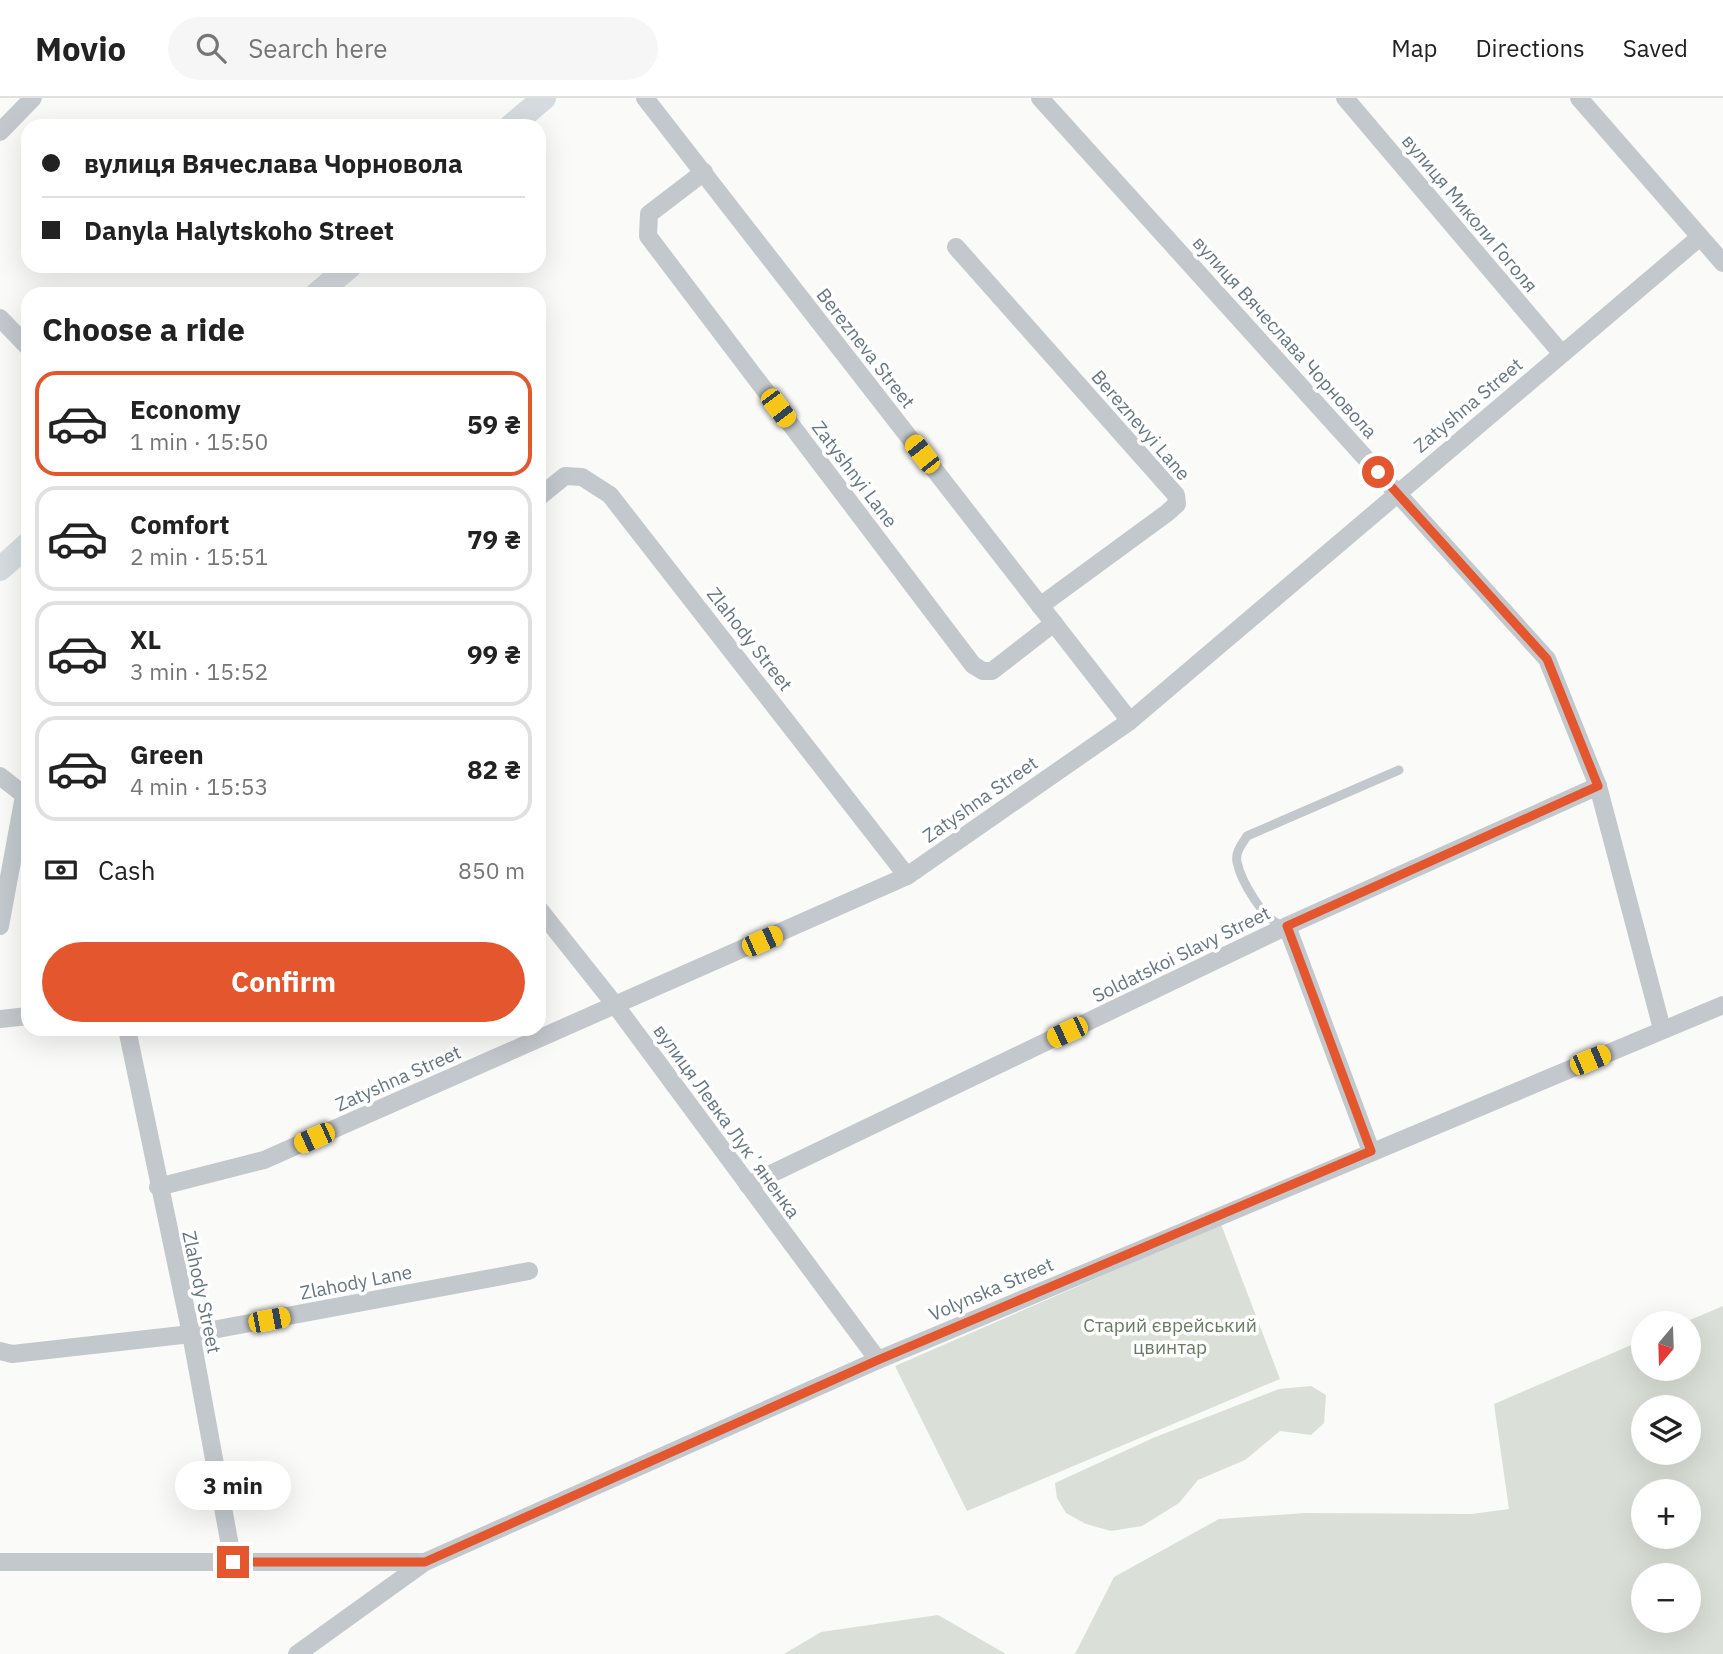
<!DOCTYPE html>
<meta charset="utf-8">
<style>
body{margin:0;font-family:"IBM Plex Sans",sans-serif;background:#f6f6f6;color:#222;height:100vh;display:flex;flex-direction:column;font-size:26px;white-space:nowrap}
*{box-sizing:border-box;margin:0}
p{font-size:23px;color:#767676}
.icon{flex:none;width:38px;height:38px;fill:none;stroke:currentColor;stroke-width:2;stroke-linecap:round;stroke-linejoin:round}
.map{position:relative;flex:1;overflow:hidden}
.panel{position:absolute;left:21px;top:189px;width:525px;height:749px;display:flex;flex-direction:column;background:#fff;border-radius:21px;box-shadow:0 7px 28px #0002}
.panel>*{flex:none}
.guide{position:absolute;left:21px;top:21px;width:525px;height:154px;border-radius:21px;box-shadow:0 7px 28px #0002;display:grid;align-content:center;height:154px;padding:0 21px;background:#fff}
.needle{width:46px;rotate:199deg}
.fabs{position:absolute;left:1631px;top:1213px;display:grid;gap:14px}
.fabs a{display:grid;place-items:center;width:70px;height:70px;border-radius:50%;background:#fff;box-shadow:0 7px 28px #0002;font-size:35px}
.end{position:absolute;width:32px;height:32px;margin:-16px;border:9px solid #e4572e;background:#fff;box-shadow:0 0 0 4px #fff}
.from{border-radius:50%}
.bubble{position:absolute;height:49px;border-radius:24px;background:#fff;box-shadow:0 7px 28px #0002;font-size:23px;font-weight:700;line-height:49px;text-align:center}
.car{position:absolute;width:21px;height:42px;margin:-21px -10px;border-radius:9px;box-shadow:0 0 5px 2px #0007;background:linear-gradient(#f5c518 24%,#345 0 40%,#f5c518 0 76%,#345 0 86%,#f5c518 0)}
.guide b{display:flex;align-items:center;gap:24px;height:66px;font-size:26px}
.guide b+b{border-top:2px solid #e0e0e0}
.guide i{width:18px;height:18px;background:#222}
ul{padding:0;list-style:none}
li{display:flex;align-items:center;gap:21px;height:105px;margin:0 14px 10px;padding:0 7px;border:4px solid #e0e0e0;border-radius:21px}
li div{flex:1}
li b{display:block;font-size:26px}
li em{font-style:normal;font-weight:700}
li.on{border-color:#e4572e}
li>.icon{width:63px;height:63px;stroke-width:1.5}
h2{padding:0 21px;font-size:32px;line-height:84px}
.pay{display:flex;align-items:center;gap:18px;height:77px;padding:0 21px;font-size:26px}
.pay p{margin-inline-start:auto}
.action{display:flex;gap:14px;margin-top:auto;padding:14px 21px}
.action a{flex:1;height:80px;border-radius:42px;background:#e4572e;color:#fff;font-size:28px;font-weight:700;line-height:80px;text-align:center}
header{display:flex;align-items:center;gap:42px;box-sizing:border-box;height:98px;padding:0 35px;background:#fff;border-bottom:2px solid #e0e0e0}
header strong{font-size:33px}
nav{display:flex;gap:38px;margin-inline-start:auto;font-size:24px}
.search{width:490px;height:63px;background:#f6f6f6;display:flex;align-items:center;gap:18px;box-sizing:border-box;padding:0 24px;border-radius:38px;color:#767676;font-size:26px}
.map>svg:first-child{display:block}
.green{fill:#dadfd7;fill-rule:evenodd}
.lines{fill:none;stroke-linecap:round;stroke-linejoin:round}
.lane{stroke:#c3c8cc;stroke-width:9}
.street{stroke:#c3c8cc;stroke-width:18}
.secondary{stroke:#d6dbdf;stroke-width:24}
.route{stroke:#e4572e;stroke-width:9}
.labels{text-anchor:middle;stroke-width:7;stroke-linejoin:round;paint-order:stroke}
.street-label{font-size:19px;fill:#657683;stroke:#fff}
.park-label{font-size:19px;fill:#687a64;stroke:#fff}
</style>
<header>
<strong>Movio</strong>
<div class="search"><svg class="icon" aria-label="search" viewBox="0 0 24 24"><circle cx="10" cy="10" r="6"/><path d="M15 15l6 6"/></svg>Search here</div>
<nav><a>Map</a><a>Directions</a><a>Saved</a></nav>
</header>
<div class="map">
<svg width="1723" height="1556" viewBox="0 0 1723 1556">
<rect width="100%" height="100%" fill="#fafaf8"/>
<g class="green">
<path d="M1221,1126L1280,1281L967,1413L895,1268Z"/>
<path d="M1723,1208V1556H1075L1114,1479L1219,1421L1306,1415L1472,1416L1509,1411L1494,1306L1643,1242V1270H1689V1225H1683ZM1643,1309H1689V1354H1643ZM1643,1393H1689V1438H1643ZM1643,1477H1689V1522H1643Z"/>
<path d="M1311,1288L1326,1297L1324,1325L1311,1337L1280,1333L1245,1362L1198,1382L1179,1405L1142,1428L1111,1433L1086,1426L1066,1415L1057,1400L1055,1385L1153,1340L1279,1291Z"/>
<path d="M938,1517L1006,1556H784L821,1534Z"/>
</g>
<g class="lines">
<path class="lane" d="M1282,827C1264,823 1241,783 1237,764C1235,754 1242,746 1247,738L1399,672"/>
<g class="street">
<path d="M645,0L1130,623"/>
<path d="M1040,0L1547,561L1598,688L1662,931"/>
<path d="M1345,0L1562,256"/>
<path d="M1579,0L1723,165"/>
<path d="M0,34L33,0"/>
<path d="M704,74L649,116L648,138L973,567L983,573H992L1054,525"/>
<path d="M956,149L1176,397L1177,406L1167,415L1040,508"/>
<path d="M0,220L28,249"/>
<path d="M539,399L565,378L582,379L610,397L907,778"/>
<path d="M0,678L28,700"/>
<path d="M539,811L616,908L878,1262"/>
<path d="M0,828L24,698"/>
<path d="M1287,828L1371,1053"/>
<path d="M0,921L28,918"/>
<path d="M127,931L191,1236L233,1464"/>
<path d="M748,1087L1287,828L1598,688"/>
<path d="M158,1089L264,1062L907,778L1130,623L1700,139"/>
<path d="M0,1253L12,1256L191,1236L529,1173"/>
<path d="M0,1464H425"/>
<path d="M297,1556L425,1464L878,1262L1723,907"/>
</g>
<g class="secondary">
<path d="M511,28L544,0"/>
<path d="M317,196L350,168"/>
<path d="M0,471L28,446"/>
</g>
</g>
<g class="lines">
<path class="route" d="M233,1464H425L878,1262L1371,1053L1287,828L1598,688L1547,561L1378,374"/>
</g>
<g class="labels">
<g class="street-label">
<text transform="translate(1470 115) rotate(50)" y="7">вулиця Миколи Гоголя</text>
<text transform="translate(1285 239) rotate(48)" y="7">вулиця Вячеслава Чорновола</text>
<text transform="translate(866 250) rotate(52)" y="7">Berezneva Street</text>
<text transform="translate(1468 307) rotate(-40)" y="7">Zatyshna Street</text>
<text transform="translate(1141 327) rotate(49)" y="7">Bereznevyi Lane</text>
<text transform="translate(855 376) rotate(53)" y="7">Zatyshnyi Lane</text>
<text transform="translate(750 541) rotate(52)" y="7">Zlahody Street</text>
<text transform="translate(980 701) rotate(-35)" y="7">Zatyshna Street</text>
<text transform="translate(1181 856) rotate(-26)" y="7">Soldatskoi Slavy Street</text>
<text transform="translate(398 980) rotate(-24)" y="7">Zatyshna Street</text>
<text transform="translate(727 1023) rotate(54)" y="7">вулиця Левка Лукʼяненка</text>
<text transform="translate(356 1184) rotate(-11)" y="7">Zlahody Lane</text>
<text transform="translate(991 1191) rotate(-23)" y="7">Volynska Street</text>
<text transform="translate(202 1194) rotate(78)" y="7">Zlahody Street</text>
</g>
<g class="park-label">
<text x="1170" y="1234">Старий єврейський<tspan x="1170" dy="22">цвинтар</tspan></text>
</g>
</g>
</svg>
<div class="fabs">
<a><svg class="needle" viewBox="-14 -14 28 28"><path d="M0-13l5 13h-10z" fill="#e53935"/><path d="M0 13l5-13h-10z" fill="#767676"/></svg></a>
<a><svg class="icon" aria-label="layers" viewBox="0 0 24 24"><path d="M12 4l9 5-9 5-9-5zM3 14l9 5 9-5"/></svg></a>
<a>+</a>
<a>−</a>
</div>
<i class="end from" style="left:1378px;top:374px"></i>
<i class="end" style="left:233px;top:1464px"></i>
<div class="bubble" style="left:175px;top:1363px;width:116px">3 min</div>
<i class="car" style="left:778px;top:310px;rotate:143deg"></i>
<i class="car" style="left:922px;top:356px;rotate:322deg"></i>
<i class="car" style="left:762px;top:843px;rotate:66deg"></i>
<i class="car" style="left:1067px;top:934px;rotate:245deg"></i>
<i class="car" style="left:1590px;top:962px;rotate:67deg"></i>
<i class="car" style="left:314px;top:1040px;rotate:246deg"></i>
<i class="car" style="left:269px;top:1222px;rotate:79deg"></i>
<div class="guide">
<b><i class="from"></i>вулиця Вячеслава Чорновола</b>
<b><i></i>Danyla Halytskoho Street</b>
</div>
<section class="panel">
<h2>Choose a ride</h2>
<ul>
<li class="on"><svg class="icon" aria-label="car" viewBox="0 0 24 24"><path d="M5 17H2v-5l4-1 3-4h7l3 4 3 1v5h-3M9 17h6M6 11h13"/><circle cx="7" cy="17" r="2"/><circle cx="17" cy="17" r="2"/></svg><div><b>Economy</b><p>1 min · 15:50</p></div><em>59 ₴</em></li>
<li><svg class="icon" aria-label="car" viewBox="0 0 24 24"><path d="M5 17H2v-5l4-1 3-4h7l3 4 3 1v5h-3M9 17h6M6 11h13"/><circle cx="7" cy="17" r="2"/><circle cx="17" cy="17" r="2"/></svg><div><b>Comfort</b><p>2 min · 15:51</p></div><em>79 ₴</em></li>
<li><svg class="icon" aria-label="car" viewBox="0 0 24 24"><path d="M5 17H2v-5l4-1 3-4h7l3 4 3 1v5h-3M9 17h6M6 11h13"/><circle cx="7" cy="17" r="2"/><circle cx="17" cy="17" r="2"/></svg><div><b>XL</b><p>3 min · 15:52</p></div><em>99 ₴</em></li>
<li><svg class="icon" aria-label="car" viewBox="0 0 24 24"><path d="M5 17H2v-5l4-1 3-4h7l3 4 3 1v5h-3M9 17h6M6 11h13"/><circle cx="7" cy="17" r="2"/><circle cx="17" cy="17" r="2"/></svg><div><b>Green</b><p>4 min · 15:53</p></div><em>82 ₴</em></li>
</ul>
<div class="pay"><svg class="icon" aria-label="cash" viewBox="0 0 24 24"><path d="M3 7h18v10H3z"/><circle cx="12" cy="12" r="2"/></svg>Cash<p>850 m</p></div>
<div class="action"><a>Confirm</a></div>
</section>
</div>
